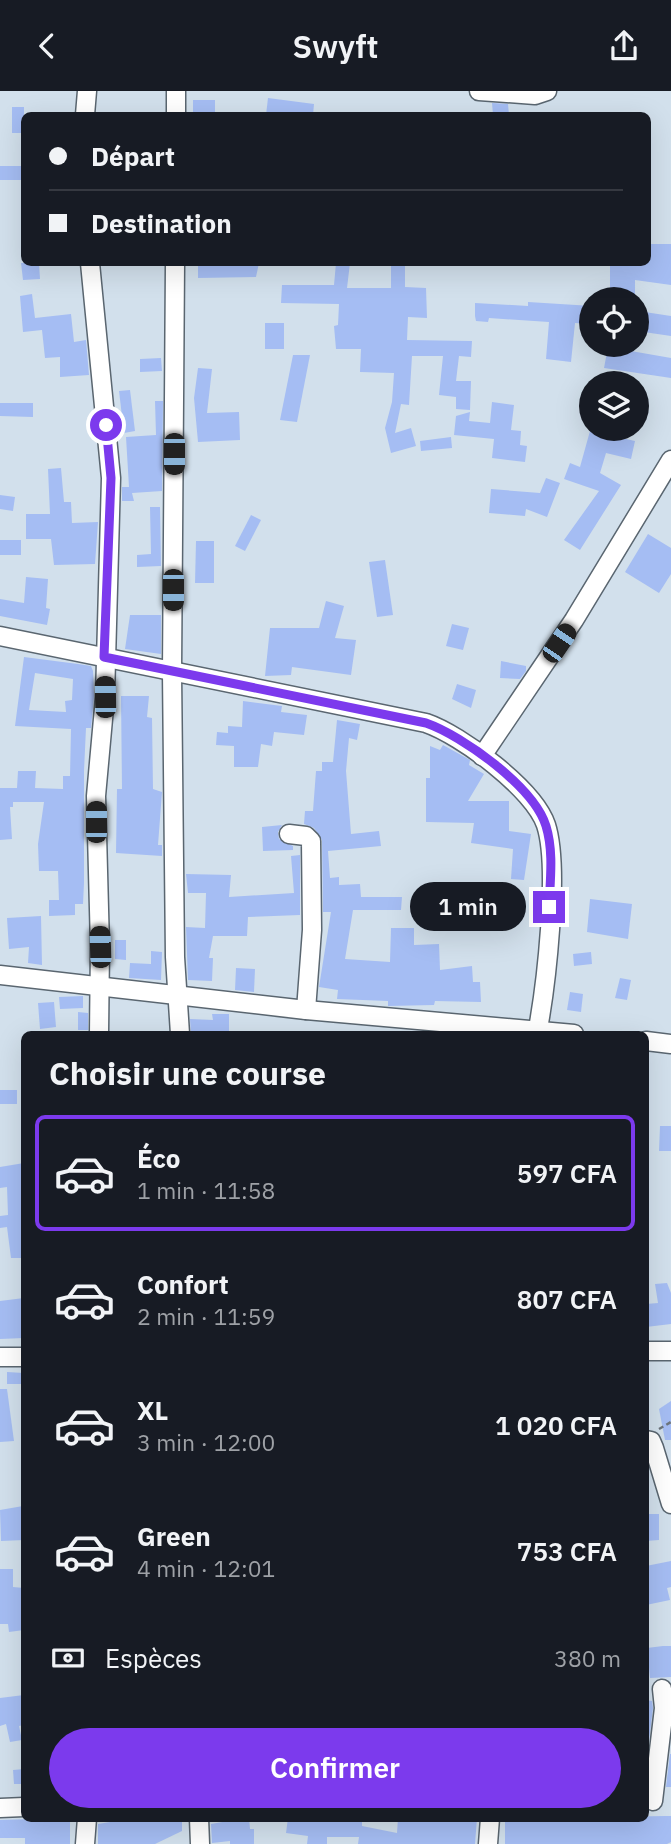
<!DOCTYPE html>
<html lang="fr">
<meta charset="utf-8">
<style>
body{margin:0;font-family:"IBM Plex Sans",sans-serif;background:#242831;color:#f1f3f6;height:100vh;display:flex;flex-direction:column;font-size:26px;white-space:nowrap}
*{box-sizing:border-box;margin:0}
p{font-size:23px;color:#9ea1a6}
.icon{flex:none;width:38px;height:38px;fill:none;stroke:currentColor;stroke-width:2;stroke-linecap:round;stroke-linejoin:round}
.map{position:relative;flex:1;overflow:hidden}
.details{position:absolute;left:21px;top:940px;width:628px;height:791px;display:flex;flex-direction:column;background:#171b24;border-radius:10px;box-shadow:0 7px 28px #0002}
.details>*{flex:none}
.hud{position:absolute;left:21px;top:21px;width:630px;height:154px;border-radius:10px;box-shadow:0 7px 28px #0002;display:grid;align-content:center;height:154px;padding:0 28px;background:#171b24}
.buttons{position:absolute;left:579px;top:196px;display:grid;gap:14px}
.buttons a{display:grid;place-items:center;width:70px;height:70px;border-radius:50%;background:#171b24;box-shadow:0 7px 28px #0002;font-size:35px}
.end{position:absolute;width:32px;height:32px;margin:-16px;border:9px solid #7c3aed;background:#fff;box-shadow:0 0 0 4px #fff}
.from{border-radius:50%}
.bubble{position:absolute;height:49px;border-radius:24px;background:#171b24;box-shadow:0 7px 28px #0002;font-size:23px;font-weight:600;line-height:49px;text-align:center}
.car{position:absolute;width:21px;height:42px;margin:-21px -10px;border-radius:9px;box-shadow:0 0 5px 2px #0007;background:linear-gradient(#222 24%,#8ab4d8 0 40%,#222 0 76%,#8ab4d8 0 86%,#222 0)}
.hud b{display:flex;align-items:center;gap:24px;height:66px;font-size:26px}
.hud b+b{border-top:2px solid #363941}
.hud i{width:18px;height:18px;background:#f1f3f6}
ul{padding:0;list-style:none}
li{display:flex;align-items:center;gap:21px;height:116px;margin:0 14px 10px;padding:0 14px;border:4px solid transparent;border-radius:10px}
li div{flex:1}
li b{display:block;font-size:26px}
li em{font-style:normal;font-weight:600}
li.active{border-color:#7c3aed}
li>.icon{width:63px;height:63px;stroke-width:1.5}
h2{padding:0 28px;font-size:32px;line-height:84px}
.pay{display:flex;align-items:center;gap:18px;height:77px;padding:0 28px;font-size:26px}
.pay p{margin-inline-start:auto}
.primary-button{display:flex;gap:14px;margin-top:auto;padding:14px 28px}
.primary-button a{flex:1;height:80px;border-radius:42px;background:#7c3aed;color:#fff;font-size:28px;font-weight:600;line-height:80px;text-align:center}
header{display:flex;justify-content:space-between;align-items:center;height:91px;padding:0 28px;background:#171b24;font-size:32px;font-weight:600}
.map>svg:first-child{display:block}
.building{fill:#a5bdf3;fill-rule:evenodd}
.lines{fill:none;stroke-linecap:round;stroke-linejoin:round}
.minor-casing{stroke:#5a6670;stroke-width:21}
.path{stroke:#6c757c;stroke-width:2.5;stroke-dasharray:5 3.5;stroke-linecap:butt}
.minor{stroke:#fff;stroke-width:18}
.route{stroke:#7c3aed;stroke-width:9}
</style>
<header><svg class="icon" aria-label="back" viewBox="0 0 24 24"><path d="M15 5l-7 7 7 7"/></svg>Swyft<svg class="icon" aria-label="share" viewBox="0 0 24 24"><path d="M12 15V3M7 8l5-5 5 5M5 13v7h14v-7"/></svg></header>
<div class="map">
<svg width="671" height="1753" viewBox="0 0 671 1753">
<rect width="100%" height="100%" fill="#d2e0ec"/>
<g class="building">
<path d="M268,7L314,13L313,24H266Z"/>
<rect x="193" y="9" width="22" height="15"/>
<path d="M492,12L508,13L509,24H493Z"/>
<rect x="12" y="16" width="12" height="26"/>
<rect x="0" y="75" width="24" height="14"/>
<path d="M648,153H671V194L635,189V208H610V172H648Z"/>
<path d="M21,172H39L40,188L23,189Z"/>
<path d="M198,172H259L256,186L198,187Z"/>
<path d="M336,172H350L347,197H391V172H405V196L426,197L427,227L408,226L407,249L472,250L471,266L459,265L456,290H471L470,319L456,318V306L439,304L443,265H412L409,314L401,313L395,342L411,337L416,355L391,362L385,337L392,311L394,282L360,281L361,258H336L334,235L338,234L339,213L281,212L282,194H334Z"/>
<path d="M32,203L35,227L71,223L74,251L86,249L89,284L60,286V266L45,267L42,239L23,241L20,205Z"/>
<path d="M528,211L592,215V233L575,232L571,271L546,268L549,231L489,227L488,231L476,230L475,225V212L528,215Z"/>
<path d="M638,220L671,225V245L637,240Z"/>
<rect x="265" y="232" width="19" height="26"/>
<path d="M608,256L671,267V287L604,277Z"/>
<path d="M293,264H310L297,331L280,329Z"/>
<path d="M161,267L162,280L140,281V268Z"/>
<path d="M198,277L212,278L207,322L239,321L240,349L198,351L194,307Z"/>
<path d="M130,299L135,340L124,342L119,300Z"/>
<path d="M155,310H163L162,400L132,402L134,410H122V396H129L126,346L156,344Z"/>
<path d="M492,311L514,314L511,339L521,340L520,354L527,355L525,371L492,367L494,348L454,344L456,325L470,321L469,330L490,332Z"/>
<path d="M0,312H33V326L0,325Z"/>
<path d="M593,338H619L617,346L635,350L631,368L606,362L600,382L621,394L580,459L564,449L599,400L564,388L570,372L580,376L590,340Z"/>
<path d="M451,346L452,357L421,360L420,350Z"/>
<path d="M61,377L64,411H71L72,432L98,431L95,473L54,474L51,448H26V423H50L48,378Z"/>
<path d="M546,387L560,392L547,426L526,418L525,425L489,422L491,398L540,402Z"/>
<path d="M0,404L15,406L13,420L0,418Z"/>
<path d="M150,416H160L161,475L137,476V464L151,463Z"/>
<path d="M251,424L261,429L245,460L235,455Z"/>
<path d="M648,443L671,457V483L659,502L625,481Z"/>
<rect x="0" y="449" width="21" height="15"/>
<path d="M196,450H214V492H195Z"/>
<path d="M385,469L393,524L377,526L369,471Z"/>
<path d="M26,486L48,488L46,517L50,518L47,534L0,525V508L24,512Z"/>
<path d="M326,510L344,515L335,547L356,549L351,584L292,576L291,584L265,585L270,537H319Z"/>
<path d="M130,524H161V563L125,558Z"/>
<path d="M452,533L469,537L463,559L446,555Z"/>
<path d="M24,566L78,573L91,575L93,580L94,605L91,637H86L84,680V792L83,813H75V824L49,825V809H59L58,780H39L38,753L44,711H13V716H10L12,748L0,749V697H17L18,680H36L35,697L63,698V685H70L71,638L15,635ZM35,582L73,588L72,609L65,610L66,621L29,619Z"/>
<path d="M501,570L526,575V580L520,588L500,587Z"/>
<path d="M457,593L476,599L471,617L452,608Z"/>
<path d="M121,605H149L147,626L152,627L153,698L162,701L158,754H162V765L116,762L117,698H122Z"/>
<path d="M243,610L282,615L281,621L307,624L304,644L274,641L272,655L261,653L258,676H234V655L216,654L217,641L228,642V635L242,636Z"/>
<path d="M337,629L360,633L357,649L349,647L346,680L351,743L379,740L381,755L328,760L330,787L339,786V794L360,793L361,806H402L401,819H353L345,868L390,871L391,837H414V854L439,853L440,879L472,875L473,891H480L481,911L435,910L434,914L388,915V910L337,908L338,899L319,896L331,821H323L322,749L314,737L304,733L305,720H313L316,680H322V671H333Z"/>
<path d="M443,654L470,669L469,674L484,683L468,710H509V740L531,743L524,789L511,788L513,758L471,752L474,732L426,731V687H430V655L440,659Z"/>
<path d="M282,734L278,741L279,748L293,755V759L263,760L262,736Z"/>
<path d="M300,764V824L248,826L247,845H213L209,867H213L212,890L188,889L186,836L205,837L206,802H188L186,783L231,784L229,806L294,802L291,765Z"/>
<path d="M449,797L448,824L426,822L427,798Z"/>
<path d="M590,808L632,813L628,848L587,841Z"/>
<path d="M41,825L42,874L28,872L29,856L9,858L7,827Z"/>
<path d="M115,849H126V869L115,868Z"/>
<path d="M151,860L162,861L161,889L129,887L130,872L151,873Z"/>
<path d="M591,861L592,873L574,875L573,863Z"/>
<path d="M236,877L255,878L254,901L235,899Z"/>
<path d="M620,887L631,889L627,909L615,907Z"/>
<path d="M570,901L583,903L581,921L567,919Z"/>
<path d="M83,905V917L60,918L59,906Z"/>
<path d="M54,911L56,936L40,938L38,912Z"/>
<path d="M78,921L88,922V939H78Z"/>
<path d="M212,923H229V943H191L190,928L213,929Z"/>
<rect x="0" y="999" width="17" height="14"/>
<path d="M660,1035H671V1060H659Z"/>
<path d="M24,1072V1167H11L7,1136L0,1137V1125L8,1124L7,1096L0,1097V1076Z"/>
<path d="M667,1192L671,1202V1233L646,1236V1213L658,1212L655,1193Z"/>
<path d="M24,1207V1247L0,1248V1210Z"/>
<path d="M7,1281L24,1282V1293H7Z"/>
<path d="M0,1298H7L14,1350L0,1351Z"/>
<path d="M671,1310V1349H665L659,1318Z"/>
<path d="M23,1415L24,1449L1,1450L0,1419Z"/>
<path d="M646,1423H659V1449L646,1450Z"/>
<path d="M671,1470V1496L667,1497L670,1509L646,1514V1475Z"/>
<path d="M0,1478H13V1496L24,1497V1539L9,1541L8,1533H0Z"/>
<path d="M663,1555H671V1586L650,1587L647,1557Z"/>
<path d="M24,1604V1634L19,1635L22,1649L10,1651L6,1633L0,1635V1607Z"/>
<path d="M646,1609L652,1610L653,1617L646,1674Z"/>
<path d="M670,1663H671V1696H666Z"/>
<path d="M24,1678V1693H14L13,1679Z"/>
<path d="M665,1725H671V1751L667,1753H505V1728Z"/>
<path d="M70,1727V1753H25V1747H0V1729Z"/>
<path d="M134,1727H182V1740L155,1753H98V1733Z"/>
<path d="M228,1727H249L250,1738H254V1753H230V1750L212,1752L211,1733L228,1730Z"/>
<path d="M288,1727H362V1735L397,1742L398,1727H477L475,1753H358L359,1746H327V1753H307L308,1745L286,1742Z"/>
</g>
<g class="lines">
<defs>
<g id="minor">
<path d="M479,0L535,4L547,0"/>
<path d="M85,24L87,0"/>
<path d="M176,24V0"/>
<path d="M90,172L111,387L105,606L96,705L100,856L99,943"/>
<path d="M175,172L172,581L175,866L180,943"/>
<path d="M0,545L426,632C461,644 534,698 546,734C560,777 546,896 537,943"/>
<path d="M482,665L574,529L671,369"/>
<path d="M289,743L306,745L311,750L312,839L306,919"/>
<path d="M0,884L306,919L574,943"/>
<path d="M646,950L671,953"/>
<path d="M646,1260H671"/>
<path d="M0,1266H24"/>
<path d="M646,1349L651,1350L654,1357L671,1413"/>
<path d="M653,1710L664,1617L662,1598"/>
<path d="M0,1717L24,1716"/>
<path d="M199,1727L200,1753"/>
<path d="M85,1753L87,1727"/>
<path d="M488,1753L490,1727"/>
</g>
</defs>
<use href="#minor" class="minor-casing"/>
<path class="path" d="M659,1338L671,1331"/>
<use href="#minor" class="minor"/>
</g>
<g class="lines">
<path class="route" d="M106,334L111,387L104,566L426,632C463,645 534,696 546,735C554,761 550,790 549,816"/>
</g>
</svg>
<div class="buttons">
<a><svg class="icon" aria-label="locate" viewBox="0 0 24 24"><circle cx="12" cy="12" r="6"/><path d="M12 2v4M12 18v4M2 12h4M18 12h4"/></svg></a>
<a><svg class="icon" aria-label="layers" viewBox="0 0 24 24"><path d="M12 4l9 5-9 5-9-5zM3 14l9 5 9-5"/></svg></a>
</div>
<i class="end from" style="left:106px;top:334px"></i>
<i class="end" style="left:549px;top:816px"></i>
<div class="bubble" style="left:410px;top:791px;width:116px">1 min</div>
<i class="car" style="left:174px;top:363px;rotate:180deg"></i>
<i class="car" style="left:173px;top:499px;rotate:180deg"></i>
<i class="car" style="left:559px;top:552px;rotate:34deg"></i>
<i class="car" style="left:105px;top:606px;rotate:359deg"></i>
<i class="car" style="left:96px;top:731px;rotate:0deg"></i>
<i class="car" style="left:100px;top:856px;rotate:358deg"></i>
<div class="hud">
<b><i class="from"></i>Départ</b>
<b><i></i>Destination</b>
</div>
<section class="details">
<h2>Choisir une course</h2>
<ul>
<li class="active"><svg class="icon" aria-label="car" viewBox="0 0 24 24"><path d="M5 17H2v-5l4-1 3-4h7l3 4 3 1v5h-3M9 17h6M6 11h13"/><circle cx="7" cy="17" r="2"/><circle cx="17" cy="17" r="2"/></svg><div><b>Éco</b><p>1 min · 11:58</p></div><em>597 CFA</em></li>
<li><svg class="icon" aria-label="car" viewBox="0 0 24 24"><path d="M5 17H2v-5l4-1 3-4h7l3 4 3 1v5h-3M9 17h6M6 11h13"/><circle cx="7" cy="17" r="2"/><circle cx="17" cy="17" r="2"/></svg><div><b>Confort</b><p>2 min · 11:59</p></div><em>807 CFA</em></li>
<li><svg class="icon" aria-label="car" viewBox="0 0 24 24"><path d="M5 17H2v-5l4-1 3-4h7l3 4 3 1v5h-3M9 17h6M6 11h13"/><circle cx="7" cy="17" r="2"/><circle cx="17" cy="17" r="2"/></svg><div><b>XL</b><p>3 min · 12:00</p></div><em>1 020 CFA</em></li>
<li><svg class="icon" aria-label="car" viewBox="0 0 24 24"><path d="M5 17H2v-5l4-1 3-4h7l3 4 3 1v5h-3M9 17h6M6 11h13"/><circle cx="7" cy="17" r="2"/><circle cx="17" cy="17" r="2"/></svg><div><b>Green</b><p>4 min · 12:01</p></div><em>753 CFA</em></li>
</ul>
<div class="pay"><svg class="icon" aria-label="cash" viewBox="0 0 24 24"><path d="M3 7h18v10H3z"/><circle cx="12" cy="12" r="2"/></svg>Espèces<p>380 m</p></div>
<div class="primary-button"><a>Confirmer</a></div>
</section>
</div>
